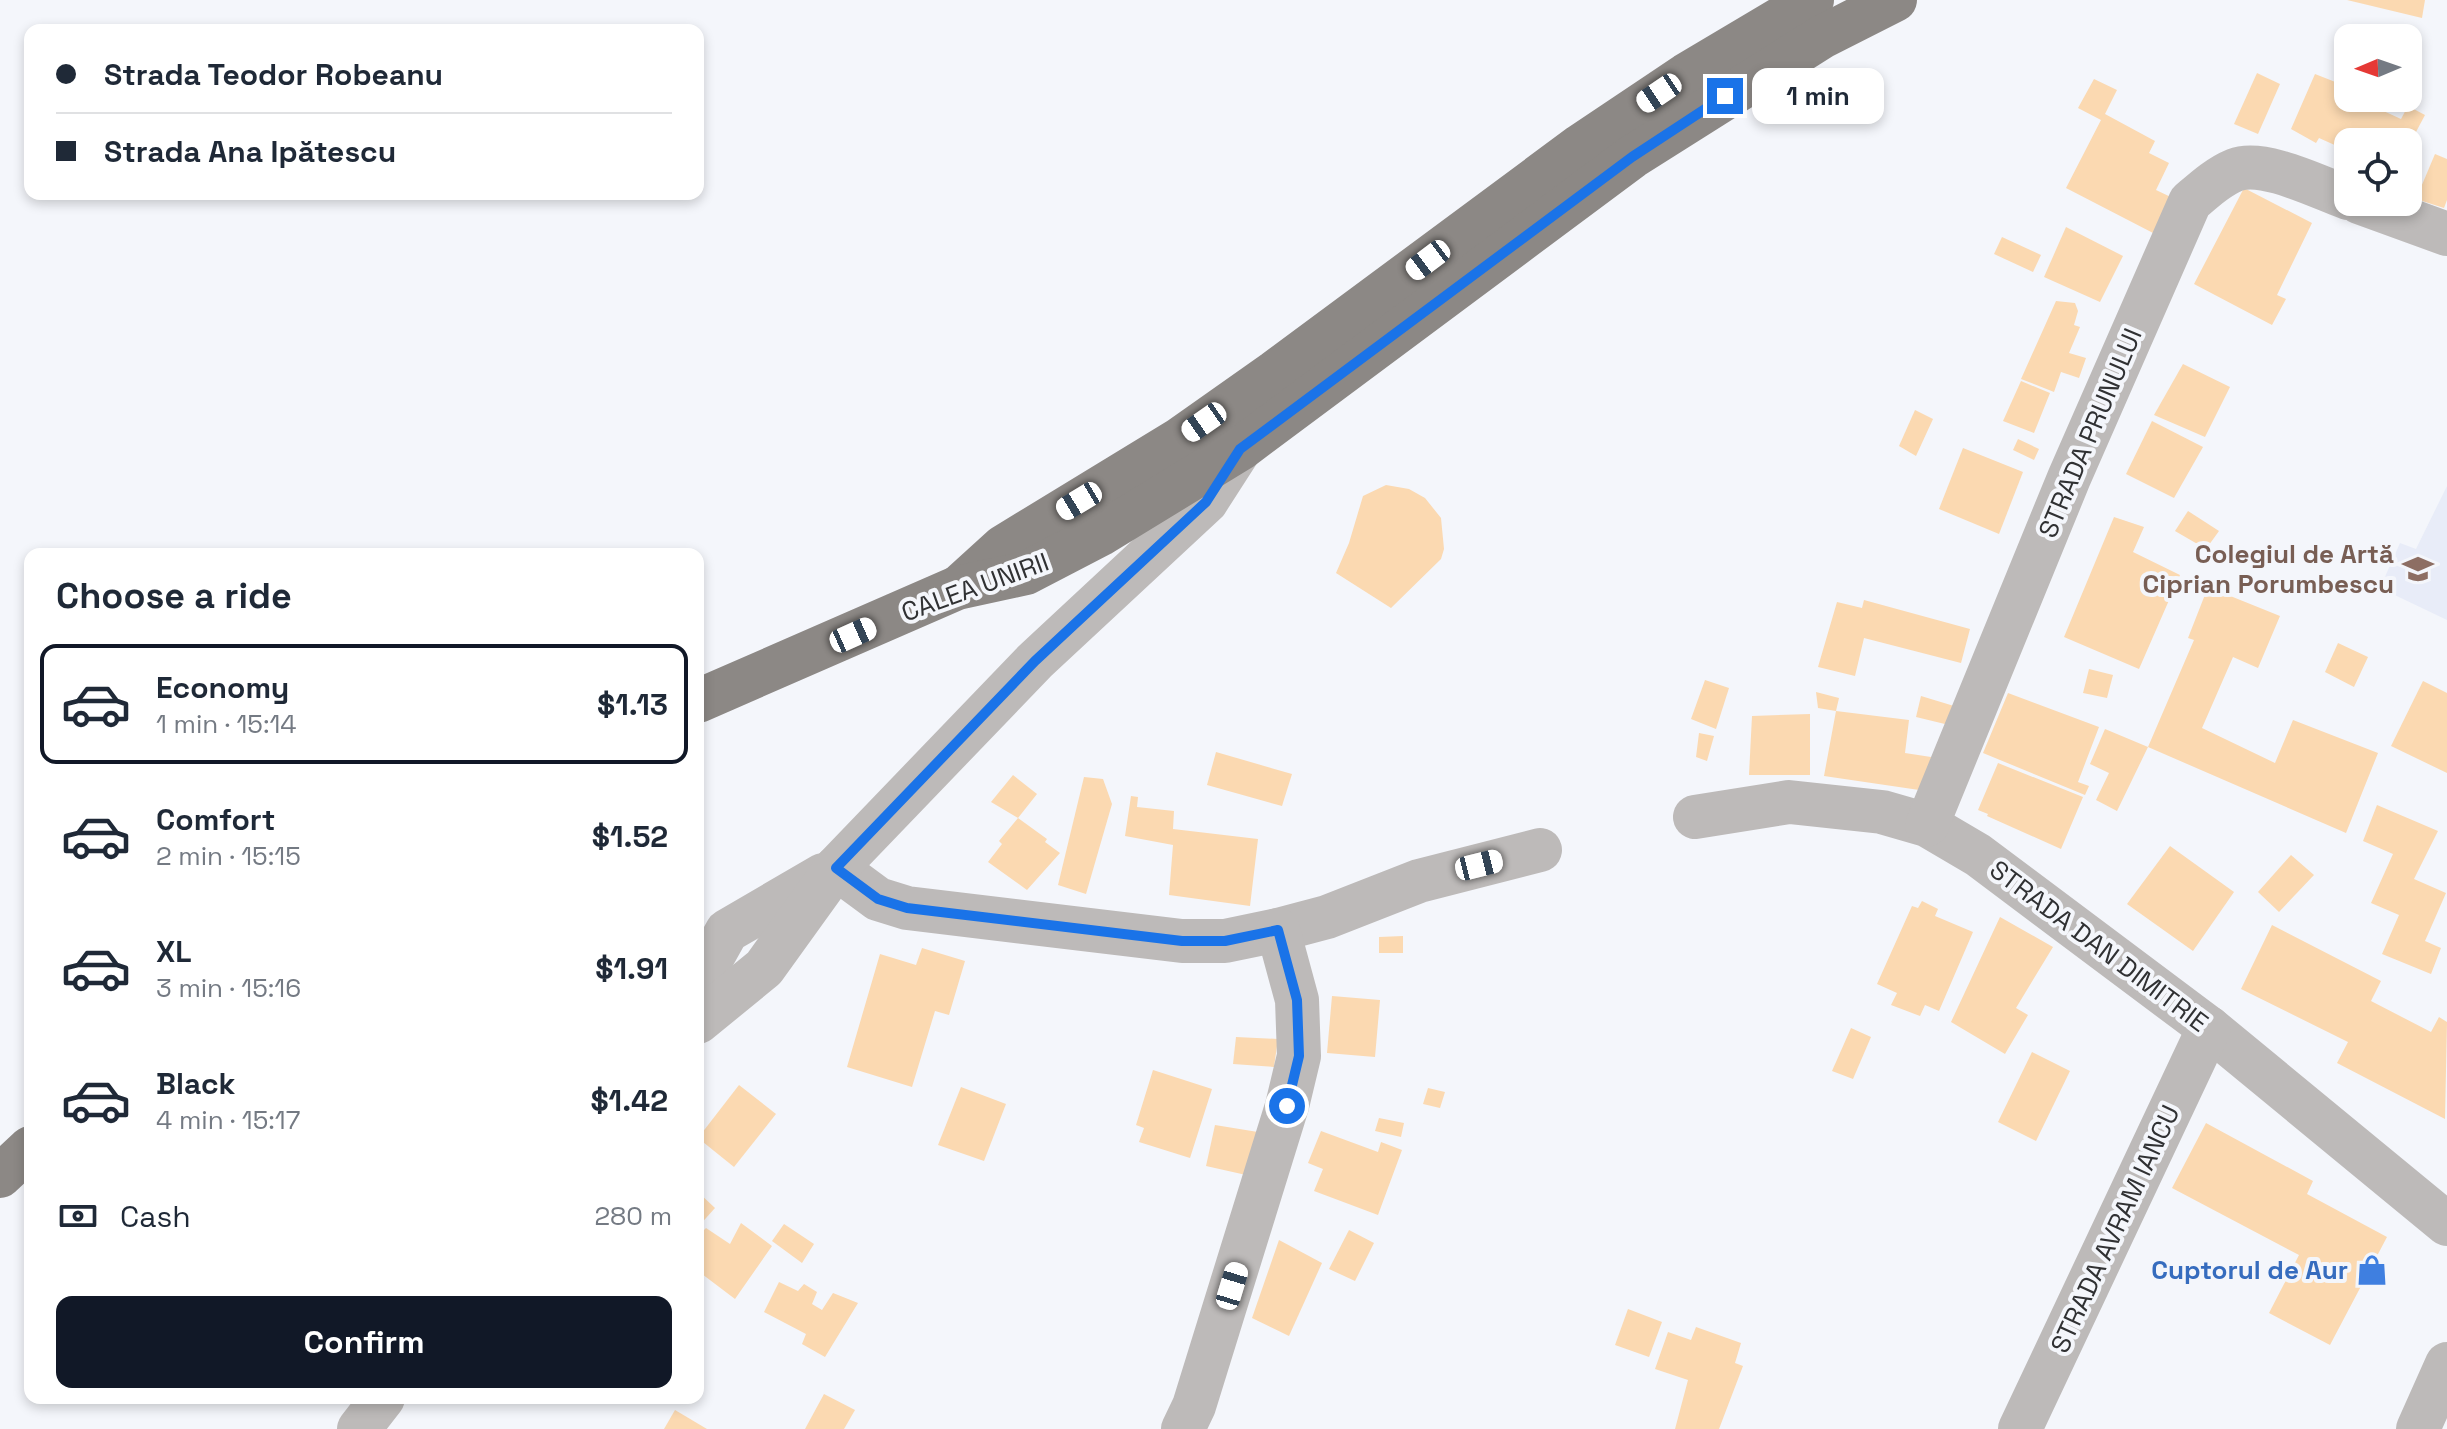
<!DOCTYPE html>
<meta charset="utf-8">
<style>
body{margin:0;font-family:"Space Grotesk",sans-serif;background:#f6f6f7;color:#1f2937;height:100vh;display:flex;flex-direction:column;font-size:30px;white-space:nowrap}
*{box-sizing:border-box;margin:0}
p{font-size:26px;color:#747a83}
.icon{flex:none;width:44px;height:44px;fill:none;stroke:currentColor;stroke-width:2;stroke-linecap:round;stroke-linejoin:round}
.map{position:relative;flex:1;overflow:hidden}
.drawer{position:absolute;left:24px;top:548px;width:680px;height:856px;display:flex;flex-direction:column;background:#fff;border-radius:16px;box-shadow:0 4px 12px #0003}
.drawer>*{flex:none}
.top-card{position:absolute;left:24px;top:24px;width:680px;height:176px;border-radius:16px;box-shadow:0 4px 12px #0003;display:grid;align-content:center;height:176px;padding:0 32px;background:#fff}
.needle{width:52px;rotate:268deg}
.fabs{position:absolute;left:2334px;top:24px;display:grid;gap:16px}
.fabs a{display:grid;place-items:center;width:88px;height:88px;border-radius:16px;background:#fff;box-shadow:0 4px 12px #0003;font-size:40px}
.end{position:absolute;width:36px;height:36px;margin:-18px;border:10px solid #1a73e8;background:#fff;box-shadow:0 0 0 4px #fff}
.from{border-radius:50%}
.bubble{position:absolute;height:56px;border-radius:16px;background:#fff;box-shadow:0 4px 12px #0003;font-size:26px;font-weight:700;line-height:56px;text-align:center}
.car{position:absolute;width:24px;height:48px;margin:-24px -12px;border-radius:10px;box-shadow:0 0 6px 2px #0007;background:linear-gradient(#fff 24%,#345 0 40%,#fff 0 76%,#345 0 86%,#fff 0)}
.top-card b{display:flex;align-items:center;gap:28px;height:76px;font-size:30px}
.top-card b+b{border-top:2px solid #e0e1e3}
.top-card i{width:20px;height:20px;background:#1f2937}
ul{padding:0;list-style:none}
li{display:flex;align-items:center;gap:24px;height:120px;margin:0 16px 12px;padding:0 16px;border:4px solid transparent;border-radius:16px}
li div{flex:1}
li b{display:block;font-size:30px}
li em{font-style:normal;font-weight:700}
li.on{border-color:#111827}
li>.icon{width:72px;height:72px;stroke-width:1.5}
h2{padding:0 32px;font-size:36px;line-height:96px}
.pay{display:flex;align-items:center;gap:20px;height:88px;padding:0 32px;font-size:30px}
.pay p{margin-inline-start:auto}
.cta{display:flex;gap:16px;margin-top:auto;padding:16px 32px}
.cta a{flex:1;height:92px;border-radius:16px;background:#111827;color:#fff;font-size:32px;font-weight:700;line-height:92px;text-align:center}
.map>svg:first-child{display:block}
.built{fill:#e8ecf8}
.building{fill:#fbd9b1}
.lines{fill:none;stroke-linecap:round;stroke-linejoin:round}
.minor{stroke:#bdbab9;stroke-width:44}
.tertiary{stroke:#bdbab9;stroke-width:44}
.primary{stroke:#8c8885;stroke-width:44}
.route{stroke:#1a73e8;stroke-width:10}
.labels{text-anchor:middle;stroke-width:8;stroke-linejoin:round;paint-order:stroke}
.street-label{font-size:26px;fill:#303133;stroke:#f4f6fb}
.education-label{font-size:26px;font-weight:bold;fill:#785e54;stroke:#f4f6fb;text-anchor:end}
.shop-label{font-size:26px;font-weight:bold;fill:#366cbe;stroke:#f4f6fb;text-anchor:end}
</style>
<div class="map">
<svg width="2447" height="1429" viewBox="0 0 2447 1429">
<rect width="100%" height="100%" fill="#f4f6fb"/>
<path class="built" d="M2447,486V620L2380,588L2400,543L2416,549Z"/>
<g class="building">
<path d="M2347,0H2425L2422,18Z"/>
<path d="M2257,73L2280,84L2258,134L2234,124Z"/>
<path d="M2315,74L2348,87V98H2368L2366,103L2401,119L2408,106L2425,115L2408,147V142H2348V151L2319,138L2316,143L2291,129Z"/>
<path d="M2094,79L2117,90L2105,114L2155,141L2149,153L2169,163L2156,190L2175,199L2155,234L2066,188L2101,120L2078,108Z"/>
<path d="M2435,154L2447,159V200L2444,208L2416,199Z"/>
<path d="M2244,188L2312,223L2277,295L2286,299L2272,325L2194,284Z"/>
<path d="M2066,227L2123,256L2100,302L2044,277Z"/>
<path d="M2002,237L2041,255L2033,272L1994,254Z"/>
<path d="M2056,301L2075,303L2078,311L2074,325L2080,327L2069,353L2086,358L2079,378L2061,372L2054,392L2021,379Z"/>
<path d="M2183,364L2230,387L2205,437L2154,415Z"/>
<path d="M2021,381L2050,393L2034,433L2003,421Z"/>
<path d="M1915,410L1933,419L1916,456L1899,446Z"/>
<path d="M2152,421L2203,447L2174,498L2126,474Z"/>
<path d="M2018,439L2039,449L2034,460L2013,450Z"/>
<path d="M1963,448L2023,472L1999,534L1939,509Z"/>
<path d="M1386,485L1409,489L1425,498L1441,518L1444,549L1441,559L1391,608L1336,573L1349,543L1363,496Z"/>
<path d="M2188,511L2219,531L2206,549L2175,531Z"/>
<path d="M2114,517L2144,527L2133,552L2180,575L2139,669L2064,637Z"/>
<path d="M2208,587L2280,616L2258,668L2233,657L2202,728L2275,763L2293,720L2378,753L2346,833L2148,747L2194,640L2188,638Z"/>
<path d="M1864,600L1970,629L1961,663L1864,638L1855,676L1818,667L1837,602L1862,608Z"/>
<path d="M2338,643L2368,657L2354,687L2325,672Z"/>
<path d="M2089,669L2113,675L2107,698L2083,693Z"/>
<path d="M1705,680L1729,688L1716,729L1691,719Z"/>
<path d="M2423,681L2447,693V773L2391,746Z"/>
<path d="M1816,692L1839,698L1836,711L1818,708Z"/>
<path d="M2008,693L2099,727L2078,782L2089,786L2085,795L1983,753Z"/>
<path d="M1921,696L1954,706L1949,725L1916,717Z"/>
<path d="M1836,711L1909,720L1905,753L1931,757L1926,791L1824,776Z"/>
<path d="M1810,714V775H1749L1752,716Z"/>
<path d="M2105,729L2148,747L2117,811L2096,800L2109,773L2090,764Z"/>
<path d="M1699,733L1714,736L1707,761L1696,757Z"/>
<path d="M1216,752L1292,774L1282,806L1207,785Z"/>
<path d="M1998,763L2083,797L2061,849L1987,816L1988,814L1978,810Z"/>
<path d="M1013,775L1037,794L1018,818L991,802Z"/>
<path d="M1084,777L1103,779L1112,804L1086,894L1058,885Z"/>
<path d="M1131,796L1138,797L1137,807L1174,811L1173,829L1258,839L1250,906L1169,895L1173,845L1125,836Z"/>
<path d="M2377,805L2438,831L2414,879L2446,893L2425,941L2441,948L2431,974L2382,954L2399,915L2371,903L2393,854L2363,841Z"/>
<path d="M1018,818L1047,839L1045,842L1060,853L1027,890L988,862L1002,844L999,841Z"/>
<path d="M2170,846L2234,892L2193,951L2127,904Z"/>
<path d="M2291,855L2314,875L2279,912L2258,892Z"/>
<path d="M1922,901L1938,909L1935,916L1973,932L1939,1011L1925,1005L1920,1016L1891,1005L1897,993L1877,984L1912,906L1918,908Z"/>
<path d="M2000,917L2053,947L2016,1008L2028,1015L2005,1054L1951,1022Z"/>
<path d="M2272,925L2381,981L2371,1001L2431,1032L2439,1017L2447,1022L2445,1119L2337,1063L2348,1042L2241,989Z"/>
<path d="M1403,936V953H1379V937Z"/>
<path d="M922,948L965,961L949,1015L935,1011L912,1087L847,1067L880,954L916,965Z"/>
<path d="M1332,996L1380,1000L1375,1057L1327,1053Z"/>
<path d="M1851,1028L1871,1037L1853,1079L1832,1071Z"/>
<path d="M1236,1037L1278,1039L1274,1067L1233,1064Z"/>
<path d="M2032,1052L2070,1071L2036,1141L1998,1122Z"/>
<path d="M1153,1070L1212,1089L1190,1158L1139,1142L1144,1128L1136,1125Z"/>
<path d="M739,1085L776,1114L734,1167L698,1138Z"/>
<path d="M961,1087L1006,1104L984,1161L938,1145Z"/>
<path d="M1428,1088L1445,1092L1440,1108L1423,1104Z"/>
<path d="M1379,1118L1404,1123L1401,1137L1375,1131Z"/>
<path d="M2206,1123L2313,1181L2307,1194L2387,1237L2330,1345L2269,1313L2299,1255L2172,1188Z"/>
<path d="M1215,1125L1264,1133L1255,1177L1206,1166Z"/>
<path d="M1321,1131L1378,1152L1381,1142L1402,1150L1378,1215L1314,1191L1323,1169L1308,1163Z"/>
<path d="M698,1192L715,1208L698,1227Z"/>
<path d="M741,1223L772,1246L735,1299L698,1271V1236L706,1228L730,1244Z"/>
<path d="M784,1224L814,1244L802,1263L772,1241Z"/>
<path d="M1349,1230L1374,1243L1355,1281L1329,1269Z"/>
<path d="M1279,1240L1322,1263L1289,1336L1252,1318Z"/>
<path d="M779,1282L798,1291L804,1284L817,1292L812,1304L822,1310L833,1293L858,1303L825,1357L802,1344L806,1334L764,1312Z"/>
<path d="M1628,1309L1662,1322L1649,1357L1615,1345Z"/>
<path d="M1696,1327L1741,1343L1735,1363L1743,1366L1719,1429H1675L1688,1380L1655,1369L1668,1332L1691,1340Z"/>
<path d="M824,1394L855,1410L844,1429H805Z"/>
<path d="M675,1410L707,1429H664Z"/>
</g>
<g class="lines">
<g class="minor">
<path d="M2359,202L2447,234"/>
<path d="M1695,817L1789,802L1882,812L1927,825L1978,855L2209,1028L2447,1224"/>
<path d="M1927,825L2069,478L2190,202C2204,190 2218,177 2235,170C2264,159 2320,188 2348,198"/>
<path d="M836,868L878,899L907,908L1182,941H1225L1278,930L1327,917L1419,881L1540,850"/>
<path d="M1183,1429L1194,1406L1287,1106L1299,1056L1297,1000L1278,930"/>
<path d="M2020,1429L2209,1028"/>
</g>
<g class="tertiary">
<path d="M698,983L727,931L823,875"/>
<path d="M698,1022L764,968L836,868L1035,661L1206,502L1240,449"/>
<path d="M359,1429L383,1398"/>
<path d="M2418,1429L2447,1364"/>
</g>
<g class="primary">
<path d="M959,587L1003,547L1180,439L1275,372L1580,146L1686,75L1812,0"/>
<path d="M698,701L957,588L1026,573L1101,534L1240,449L1632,157L1822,37L1895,0"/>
<path d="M0,1176L30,1148"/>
</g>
</g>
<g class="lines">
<path class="route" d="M1287,1106L1299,1056L1297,1000L1278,930L1225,941H1182L907,908L878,899L836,868L1035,661L1206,502L1240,449L1632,157L1725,96"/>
</g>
<defs>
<symbol id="school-bare" viewBox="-9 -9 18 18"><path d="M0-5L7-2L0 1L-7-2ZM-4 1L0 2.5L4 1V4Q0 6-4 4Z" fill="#8d6e63" stroke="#f4f6fb" stroke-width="2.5" paint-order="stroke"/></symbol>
<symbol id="shop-bare" viewBox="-9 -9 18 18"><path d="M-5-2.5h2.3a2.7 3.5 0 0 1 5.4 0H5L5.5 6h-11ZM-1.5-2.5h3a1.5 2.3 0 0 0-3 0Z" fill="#3f7fe0" stroke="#f4f6fb" stroke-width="2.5" paint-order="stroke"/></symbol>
</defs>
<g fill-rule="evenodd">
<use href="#school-bare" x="2396" y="547" width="44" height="44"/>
<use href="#shop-bare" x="2350" y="1248" width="44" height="44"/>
</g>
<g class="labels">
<g class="street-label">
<text transform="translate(2090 433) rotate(-67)" y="9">STRADA PRUNULUI</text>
<text transform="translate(975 587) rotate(-20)" y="9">CALEA UNIRII</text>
<text transform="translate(2099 946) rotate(37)" y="9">STRADA DAN DIMITRIE</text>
<text transform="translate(2115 1229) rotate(-65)" y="9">STRADA AVRAM IANCU</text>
</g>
<g class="education-label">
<text x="2394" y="563">Colegiul de Artă<tspan x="2394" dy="30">Ciprian Porumbescu</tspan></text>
</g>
<g class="shop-label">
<text x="2348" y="1279">Cuptorul de Aur</text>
</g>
</g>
</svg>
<div class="fabs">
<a><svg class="needle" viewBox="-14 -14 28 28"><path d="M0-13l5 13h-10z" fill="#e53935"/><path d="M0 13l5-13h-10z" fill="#747a83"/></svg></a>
<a><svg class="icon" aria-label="locate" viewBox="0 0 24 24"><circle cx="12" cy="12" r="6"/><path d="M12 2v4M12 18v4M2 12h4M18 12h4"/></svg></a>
</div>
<i class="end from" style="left:1287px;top:1106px"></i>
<i class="end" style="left:1725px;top:96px"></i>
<div class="bubble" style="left:1752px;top:68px;width:132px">1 min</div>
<i class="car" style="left:1659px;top:93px;rotate:236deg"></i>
<i class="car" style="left:1428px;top:260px;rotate:233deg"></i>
<i class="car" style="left:1204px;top:422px;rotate:235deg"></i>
<i class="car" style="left:1079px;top:501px;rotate:239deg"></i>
<i class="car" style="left:853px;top:635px;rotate:66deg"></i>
<i class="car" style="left:1479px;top:865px;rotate:76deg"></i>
<i class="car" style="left:1232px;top:1286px;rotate:17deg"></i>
<div class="top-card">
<b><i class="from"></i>Strada Teodor Robeanu</b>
<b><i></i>Strada Ana Ipătescu</b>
</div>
<section class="drawer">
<h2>Choose a ride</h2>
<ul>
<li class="on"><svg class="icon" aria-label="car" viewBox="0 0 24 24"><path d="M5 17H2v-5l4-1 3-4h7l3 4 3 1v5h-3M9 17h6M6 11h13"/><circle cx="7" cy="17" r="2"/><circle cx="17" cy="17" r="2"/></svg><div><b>Economy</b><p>1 min · 15:14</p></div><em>$1.13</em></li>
<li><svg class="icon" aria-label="car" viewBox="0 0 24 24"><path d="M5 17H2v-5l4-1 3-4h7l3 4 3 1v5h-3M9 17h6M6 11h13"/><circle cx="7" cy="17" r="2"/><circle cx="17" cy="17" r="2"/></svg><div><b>Comfort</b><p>2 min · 15:15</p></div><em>$1.52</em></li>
<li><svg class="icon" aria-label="car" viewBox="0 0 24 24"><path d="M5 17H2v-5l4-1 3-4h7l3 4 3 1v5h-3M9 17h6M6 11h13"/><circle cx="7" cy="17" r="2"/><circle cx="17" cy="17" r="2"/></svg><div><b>XL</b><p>3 min · 15:16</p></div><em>$1.91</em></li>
<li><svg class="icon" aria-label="car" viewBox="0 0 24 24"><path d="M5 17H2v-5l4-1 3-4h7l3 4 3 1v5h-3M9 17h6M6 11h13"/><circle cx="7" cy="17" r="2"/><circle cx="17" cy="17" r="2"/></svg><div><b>Black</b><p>4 min · 15:17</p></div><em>$1.42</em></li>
</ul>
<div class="pay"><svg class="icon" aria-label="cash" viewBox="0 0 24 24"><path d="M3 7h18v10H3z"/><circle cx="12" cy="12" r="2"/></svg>Cash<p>280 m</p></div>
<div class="cta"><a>Confirm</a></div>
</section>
</div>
